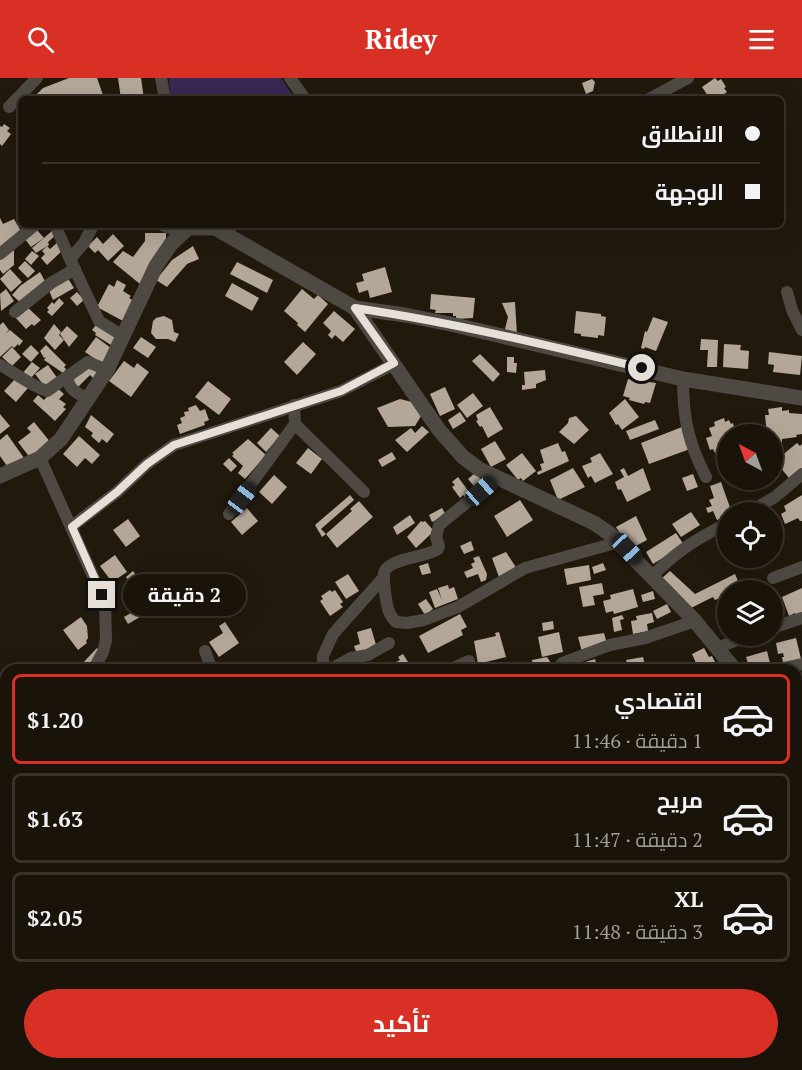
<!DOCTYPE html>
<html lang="ar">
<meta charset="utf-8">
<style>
body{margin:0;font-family:"PT Serif",Cairo,serif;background:#272018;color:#f1f3f6;direction:rtl;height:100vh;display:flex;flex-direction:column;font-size:22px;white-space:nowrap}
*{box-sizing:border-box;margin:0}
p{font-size:20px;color:#9f9e9c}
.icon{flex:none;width:33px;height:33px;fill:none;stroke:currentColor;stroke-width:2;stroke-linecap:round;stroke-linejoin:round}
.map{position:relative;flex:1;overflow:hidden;direction:ltr}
.sheet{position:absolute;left:0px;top:586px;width:802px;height:406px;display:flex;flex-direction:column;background:#1a130a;border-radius:18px 18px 0 0;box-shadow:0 6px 24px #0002,0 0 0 2px #38322b;direction:rtl}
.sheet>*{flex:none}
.guide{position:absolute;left:18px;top:18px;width:766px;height:132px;border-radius:9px;box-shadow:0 6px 24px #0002,0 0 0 2px #38322b;direction:rtl;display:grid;align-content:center;height:132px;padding:0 24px;background:#1a130a}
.needle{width:39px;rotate:319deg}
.tools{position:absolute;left:717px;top:346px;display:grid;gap:12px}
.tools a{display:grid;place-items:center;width:66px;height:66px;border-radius:50%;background:#1a130a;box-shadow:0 6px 24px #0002,0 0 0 2px #38322b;font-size:30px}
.end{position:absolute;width:27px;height:27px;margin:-14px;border:8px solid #e7e0d8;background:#111;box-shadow:0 0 0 3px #111}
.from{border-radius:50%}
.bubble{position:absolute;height:42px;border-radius:21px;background:#1a130a;box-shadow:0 6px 24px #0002,0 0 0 2px #38322b;font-size:20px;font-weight:700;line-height:42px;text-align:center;direction:rtl}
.car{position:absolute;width:18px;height:36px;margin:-18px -9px;border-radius:8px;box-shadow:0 0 4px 2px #0007;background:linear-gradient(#222 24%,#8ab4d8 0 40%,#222 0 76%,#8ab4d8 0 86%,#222 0)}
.guide b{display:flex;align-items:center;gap:21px;height:57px;font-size:22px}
.guide b+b{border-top:2px solid #38322b}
.guide i{width:15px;height:15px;background:#f1f3f6}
ul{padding:10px 0 0;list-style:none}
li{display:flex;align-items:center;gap:18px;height:90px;margin:0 12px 9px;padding:0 12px;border:3px solid #38322b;border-radius:9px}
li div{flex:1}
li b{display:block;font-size:22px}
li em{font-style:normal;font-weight:700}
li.current{border-color:#d93025}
li>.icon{width:54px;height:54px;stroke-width:1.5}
.button{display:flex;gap:12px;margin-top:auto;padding:12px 24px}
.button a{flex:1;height:69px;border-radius:36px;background:#d93025;color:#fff;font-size:24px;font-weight:700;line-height:69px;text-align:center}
header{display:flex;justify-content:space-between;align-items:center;height:78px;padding:0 24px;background:#d93025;color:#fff;font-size:27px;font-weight:700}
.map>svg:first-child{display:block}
.green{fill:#372854}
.building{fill:#b4a798}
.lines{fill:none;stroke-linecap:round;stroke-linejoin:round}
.minor{stroke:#4e4943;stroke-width:12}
.tertiary{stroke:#4e4943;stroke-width:15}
.route{stroke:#e7e0d8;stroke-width:8}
</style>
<header><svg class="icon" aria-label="menu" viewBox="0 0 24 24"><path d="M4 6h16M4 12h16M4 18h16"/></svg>Ridey<svg class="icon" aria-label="search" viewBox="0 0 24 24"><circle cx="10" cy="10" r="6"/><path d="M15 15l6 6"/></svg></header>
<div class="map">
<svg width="802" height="992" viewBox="0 0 802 992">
<rect width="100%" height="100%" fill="#22190d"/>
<path class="green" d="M169,0H281L295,21H171Z"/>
<g class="building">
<path d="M69,0H97L103,17L94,21H32L43,10Z"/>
<path d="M118,0H141L144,21H121Z"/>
<path d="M715,0L718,3L721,1L726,9L724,10L727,14L717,21H710L702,9Z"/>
<path d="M592,1L595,4L593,13L586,16L582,5Z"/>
<path d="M4,46L10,50L7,53L11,56L2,68L0,66V48L2,49Z"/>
<path d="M0,140L3,146L14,141L22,155L0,173Z"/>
<path d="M37,152L44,160L31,169L25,161Z"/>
<path d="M52,153L56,157L48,164L49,167L36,175L32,170Z"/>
<path d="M145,155H166V168L140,206L113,184L123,173L133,179L145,163Z"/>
<path d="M113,156L124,168L108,183L98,172L95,175L88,168L97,159L103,166Z"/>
<path d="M58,164L64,171L47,187L41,180L45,176L42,173L47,168L50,171Z"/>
<path d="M193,168L199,181L187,186L167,209L156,202L172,182Z"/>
<path d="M14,172V187L3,196L0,192V182Z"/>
<path d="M32,173L39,178L31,187L25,181Z"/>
<path d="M25,183L35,193L28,200L18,190Z"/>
<path d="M237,184L273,202L267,215L230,196Z"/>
<path d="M385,189L392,214L370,220L368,212L359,215L356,205L364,203L362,196Z"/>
<path d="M10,191L22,204L11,214L0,201Z"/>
<path d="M40,194L46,205L22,226L12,217L20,208Z"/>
<path d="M67,199L74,210L53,222L48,210Z"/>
<path d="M117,202L126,207L123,213L131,218L129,220L134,223L123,243L97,229L109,206L114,209Z"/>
<path d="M232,205L259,220L252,233L225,218Z"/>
<path d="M6,211L14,223L1,233L0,216Z"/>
<path d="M302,211L314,221L318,217L328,226L305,254L297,247L298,245L284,233Z"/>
<path d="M77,214L84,222L77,228L70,220Z"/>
<path d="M431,216L475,220L473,240L456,241V238H453V235H435L436,232L430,231Z"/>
<path d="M59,220L64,225L52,238L47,234L49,232L47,230L52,224L54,226Z"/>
<path d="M515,224L517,257L504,255L508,239L502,225Z"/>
<path d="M26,228L41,242L34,248L32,246L26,251L14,238Z"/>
<path d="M334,233L355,251L343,264L335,257L332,261L328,257L331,253L323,245Z"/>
<path d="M576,233L601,236V238L606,239L604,258L598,257V260L581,258V256L574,255Z"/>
<path d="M164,238L172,242L174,254L179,256L175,264L168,261H156L151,255L153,243L156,240Z"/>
<path d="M653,239L668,244L656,273L645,269L644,271L641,270L645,253L647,254Z"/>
<path d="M3,244L9,252L5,256L10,252L23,263L19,268L18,266L14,270L12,268L0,279V247Z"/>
<path d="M54,246L61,254L59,257L64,262L55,272L44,260Z"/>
<path d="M96,247L118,257L111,267L95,257L96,255L92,252Z"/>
<path d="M67,248L78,258L69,269L60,256Z"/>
<path d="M96,259L111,270L108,280L101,285L85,274Z"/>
<path d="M141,259L156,269L148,280L133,270Z"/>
<path d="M701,261L718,262L717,289H707L708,272H700Z"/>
<path d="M303,264L316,276L297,297L284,284Z"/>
<path d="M724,266L741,267L740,272L749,273L748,291L723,289Z"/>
<path d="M31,267L39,275L31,284L22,276Z"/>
<path d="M46,267L66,287L64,289L66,291L63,295L44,282L46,279L44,280L40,273Z"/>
<path d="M12,269L21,279L12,288L2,279Z"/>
<path d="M769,274L802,278L800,297L773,294L774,287L768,286Z"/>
<path d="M480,276L500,296L493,304L472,283Z"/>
<path d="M507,279H514V285H517L516,295L507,294Z"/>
<path d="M124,283L134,290L137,285L149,294L131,319L109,303Z"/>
<path d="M32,284L40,290L29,302L22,296Z"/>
<path d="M89,286L98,295L93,300L90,297L76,311L70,304Z"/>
<path d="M48,287L58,301L46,310L35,296L42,291L44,294L42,291Z"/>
<path d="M545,292L546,302L536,306V310L522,312V307H525L524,294Z"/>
<path d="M639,298L650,301L649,304L656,305L650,325L645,324L644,326L629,322L630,320L623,318L628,301L638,303Z"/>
<path d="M16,300L28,310L16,324L4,313Z"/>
<path d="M208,303L231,321L219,337L195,319Z"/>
<path d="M56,309L64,316L59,321L66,326L63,329L66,331L55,343L33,323L38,317L44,322Z"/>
<path d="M445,309L455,331L440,338L430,316Z"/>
<path d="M473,315L483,328L467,340L457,327Z"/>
<path d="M400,321L412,324L421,338L415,348L388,349L377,330Z"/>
<path d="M625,321L639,339L622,352L618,346L616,347L609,335Z"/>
<path d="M196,327L200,333L205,331L209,342L204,344L205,347L180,356L177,347L182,345L180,340L185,338L184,334L189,333L188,330Z"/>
<path d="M490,329L503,351L488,360L482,348L480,349L476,343L478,342L476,337Z"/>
<path d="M782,329V333L789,332V335L802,336V356L796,357L797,359L782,361V365L772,366V357H767L765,337H769L768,331Z"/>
<path d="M460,334L466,343L453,351L448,342Z"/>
<path d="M0,336L10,348L0,356Z"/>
<path d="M91,337L114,356L107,365L102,361L99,365L91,358L93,355L85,349Z"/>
<path d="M576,338L589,352L574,366L559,354L568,345L569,340Z"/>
<path d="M724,340L725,344L729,342L731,346L733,345L736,357H728V371L715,375L713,371L710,372L706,360L712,358L709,350L715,348L714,344Z"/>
<path d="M655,342L659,351L630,362L626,353Z"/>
<path d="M34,344L51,365L31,381L18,364L31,354L27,350Z"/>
<path d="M753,346L755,357H742L741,347Z"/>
<path d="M422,348L429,354L407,374L395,362L411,350L415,355Z"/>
<path d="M682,349L690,371L649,386L641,365Z"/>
<path d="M271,350L280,358L266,374L257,365Z"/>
<path d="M7,356L24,380L9,391L0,378V362Z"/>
<path d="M79,358L100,377L92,386L85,380L77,389L63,376Z"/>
<path d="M248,361L266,377L245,401L238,395L243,388L232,378L234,376L232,375Z"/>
<path d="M495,363L506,381L491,389L481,371Z"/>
<path d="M558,365L562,374L565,373L569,383L538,397L537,394L542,392L540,386L544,385L540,372Z"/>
<path d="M797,365L800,368L802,366V390L789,400L775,383Z"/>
<path d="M308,370L322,381L311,396L296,385Z"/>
<path d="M392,374L396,381L382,389L378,382Z"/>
<path d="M522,375L536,393L523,403L521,400L518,402L506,387Z"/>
<path d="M600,375L613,396L595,405L591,398L588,400L582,388L592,384L590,380Z"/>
<path d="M229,380L237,388L231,394L223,386Z"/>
<path d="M573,390L585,409L558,422L550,402Z"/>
<path d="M624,390L628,398L643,390L651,412L627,424L621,411L618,412L615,404L624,399L620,392Z"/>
<path d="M475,395L486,407L478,413L468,401Z"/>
<path d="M693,396L698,409L687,413L682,400Z"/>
<path d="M274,397L287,409L272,426L259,414Z"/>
<path d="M458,399L472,418L467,422L463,417L460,420L452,409L455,407L452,404Z"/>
<path d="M721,404L732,435H728V438L717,442L713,433L708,435L706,430L712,428L709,422L714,420L710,408Z"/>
<path d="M350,417L354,422L321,451L326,456L322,459L315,447Z"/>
<path d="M802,417V443H800L798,440L785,446L781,436L786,433L784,428Z"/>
<path d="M520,422L533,442L507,459L494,438Z"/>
<path d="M359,423L373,439L337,470L326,456L352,433L350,431Z"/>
<path d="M247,430L258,443L242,457L231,444Z"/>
<path d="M442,430L446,437L432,444L429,437Z"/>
<path d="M691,434L700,447L681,459L672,446Z"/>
<path d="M410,437L415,445L397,457L393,449Z"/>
<path d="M636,438L647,462L632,470L627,460L624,462L616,449Z"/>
<path d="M128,441L140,458L126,469L113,452Z"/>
<path d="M421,443L423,444L425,443L434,453L416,470L407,459Z"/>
<path d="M676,455L684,467L653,486L646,474Z"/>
<path d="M471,463L474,472L464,476L460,468Z"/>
<path d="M506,474L517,491L499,499L492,480Z"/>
<path d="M115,477L127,494L112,504L100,488Z"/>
<path d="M479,478L487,496L486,502L481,504L478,496L467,500L464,494L473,490L471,486L475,484L473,480Z"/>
<path d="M428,485L431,495L422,497L419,488Z"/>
<path d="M603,485L606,492L594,496L592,489Z"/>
<path d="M589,487L591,502L567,507L564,491Z"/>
<path d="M133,493L152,519L144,524L126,499Z"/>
<path d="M670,493L695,516L735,496L741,510L735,513H728V516L715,522L713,519L691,530L661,501Z"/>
<path d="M348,496L359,513L346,521L335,504Z"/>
<path d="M602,505L604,516L593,518L595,527L583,529L579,509Z"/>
<path d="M448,507L449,511L454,509L458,521L435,530L429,514L437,511L442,522L438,510Z"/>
<path d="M802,510V537L797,539L795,535L789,538L782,519Z"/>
<path d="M633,511L638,529L614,536L613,533L606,535L603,523L611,521L610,517Z"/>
<path d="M330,512L332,514L335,512L343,524L340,526L343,529L330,538L320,523L323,521L321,518Z"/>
<path d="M653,513L655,521L643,524L641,517Z"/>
<path d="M426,521L433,531L425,537L418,526Z"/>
<path d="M153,522L157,529L128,546L124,539Z"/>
<path d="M667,526L671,534L657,541L653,533Z"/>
<path d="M652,535L654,544L647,546L648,553L633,556L631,543L637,542L636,538Z"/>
<path d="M460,536L467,549L461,552L463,557L428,575L419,558Z"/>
<path d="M728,536V560L717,542Z"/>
<path d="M622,537L624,541L620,542L622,552L614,554L612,540Z"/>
<path d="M81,539L87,548L88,560L86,563L87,565L78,572L63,552Z"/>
<path d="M553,543L554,551L543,553L542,545Z"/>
<path d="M225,544L239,565L219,579L209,564L223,555L219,548Z"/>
<path d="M371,550L377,570L357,576L354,568L360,566L357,554Z"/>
<path d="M499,554L506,579L478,586L474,563L496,558L495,555Z"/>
<path d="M559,554L563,574L542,579L538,559Z"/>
<path d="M604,555L607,566L582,574L578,559Z"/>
<path d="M796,560L802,585L784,589L782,579H784L783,575L778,576L776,565Z"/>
<path d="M97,570L102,575L89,592H86L80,588Z"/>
<path d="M704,570L709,579L712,578L719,592H691L689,588L696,585L692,576Z"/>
<path d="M767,573L771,589L761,592H750L746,579Z"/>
<path d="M403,576L413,592H396L393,586L400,582L398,579Z"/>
<path d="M547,579L551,585L556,584L557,592H533L532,582Z"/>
<path d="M643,579L646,592H625V589H628L626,582Z"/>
<path d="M595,581L598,592H570L569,589Z"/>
<path d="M802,674V697L796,700V676Z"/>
<path d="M6,769V792L0,781V773Z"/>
<path d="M6,894V921L0,917V903Z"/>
<path d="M797,983L800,992H779L778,990L787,987H796Z"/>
<path d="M29,987H43L44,992H25V988Z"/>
<path d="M296,987H318L323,992H301Z"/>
</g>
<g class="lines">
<g class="minor">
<path d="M161,0L165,21"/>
<path d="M290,0L305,21"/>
<path d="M649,21L688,0"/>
<path d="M9,29L37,0"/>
<path d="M57,147L58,154L70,181"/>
<path d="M93,147L84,165L70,181L99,243L123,258"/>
<path d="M162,147L182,154"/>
<path d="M215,150L233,147"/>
<path d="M0,176L35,147"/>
<path d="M787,214L792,232L802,252"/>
<path d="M15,234L51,205L75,191"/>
<path d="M0,287C15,295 32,308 47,313L88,284L107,292"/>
<path d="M68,300C68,312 79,316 88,321"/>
<path d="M683,301C683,340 688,364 706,399"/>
<path d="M294,327L295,346L364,414"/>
<path d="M40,380L105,525L106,562L103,574L93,592"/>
<path d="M497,400L439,447L436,459L439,468L438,471C425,480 388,480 384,495C383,501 385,508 385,514C387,527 387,535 396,544L407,545L424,542L458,529L525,490L619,464"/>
<path d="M747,435L775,419L802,396"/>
<path d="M229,436L295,346"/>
<path d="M71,449L117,414L147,386L174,367L341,313L394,286"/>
<path d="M652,498C677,473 696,461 728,445"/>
<path d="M384,499L333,556L323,578V588L327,591H331L351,580L368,577L389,565"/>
<path d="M773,500L802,489"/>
<path d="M772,550L802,540"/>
<path d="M717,570L747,558"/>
<path d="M205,573L212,592"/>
<path d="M562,585L610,567L645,560L695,543"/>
<path d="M449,592L469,583"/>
<path d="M774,592L802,586"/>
<path d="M0,831L6,844"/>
<path d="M324,987L328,992"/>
<path d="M669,988L670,987"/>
</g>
<g class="tertiary">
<path d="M355,230L439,352L463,379L479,391L594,445L610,456L695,543L735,592"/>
<path d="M0,398L40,380L61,361L107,292L156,188L171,166L188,150H215L355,230L405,237L455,247L683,301L802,320"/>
<path d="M796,736L802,770L796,874"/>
<path d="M796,905L802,948"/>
</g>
</g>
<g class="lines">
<path class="route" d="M102,517L72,449L117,414L147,386L174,367L341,313L394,285L355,230C451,244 546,267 642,290"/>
</g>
</svg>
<div class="tools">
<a><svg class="needle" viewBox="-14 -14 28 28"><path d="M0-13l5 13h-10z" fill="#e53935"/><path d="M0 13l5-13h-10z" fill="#9f9e9c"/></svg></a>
<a><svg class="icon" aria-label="locate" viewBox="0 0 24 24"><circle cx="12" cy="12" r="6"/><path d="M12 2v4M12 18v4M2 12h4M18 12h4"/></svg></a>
<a><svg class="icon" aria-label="layers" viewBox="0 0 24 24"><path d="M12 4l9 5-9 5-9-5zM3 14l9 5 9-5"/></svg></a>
</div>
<i class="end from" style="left:642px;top:290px"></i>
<i class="end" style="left:102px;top:517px"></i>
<div class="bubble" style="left:123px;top:496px;width:123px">2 دقيقة</div>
<i class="car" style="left:481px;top:413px;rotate:49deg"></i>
<i class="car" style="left:242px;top:420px;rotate:37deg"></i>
<i class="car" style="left:627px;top:471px;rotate:137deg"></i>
<div class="guide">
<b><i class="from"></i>الانطلاق</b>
<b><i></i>الوجهة</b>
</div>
<section class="sheet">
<ul>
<li class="current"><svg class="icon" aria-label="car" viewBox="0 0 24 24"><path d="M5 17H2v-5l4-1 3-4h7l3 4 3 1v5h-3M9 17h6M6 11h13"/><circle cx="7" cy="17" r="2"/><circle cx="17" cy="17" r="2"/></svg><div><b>اقتصادي</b><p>1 دقيقة · 11:46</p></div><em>$1.20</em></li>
<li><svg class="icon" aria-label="car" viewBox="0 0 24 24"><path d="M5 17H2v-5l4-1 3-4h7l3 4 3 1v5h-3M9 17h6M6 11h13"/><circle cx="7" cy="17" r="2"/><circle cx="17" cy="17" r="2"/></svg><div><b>مريح</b><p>2 دقيقة · 11:47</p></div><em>$1.63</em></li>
<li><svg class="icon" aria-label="car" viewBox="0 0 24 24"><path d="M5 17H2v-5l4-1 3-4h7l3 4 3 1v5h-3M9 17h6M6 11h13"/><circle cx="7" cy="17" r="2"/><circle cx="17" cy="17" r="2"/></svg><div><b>XL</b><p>3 دقيقة · 11:48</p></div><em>$2.05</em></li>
</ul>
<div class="button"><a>تأكيد</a></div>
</section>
</div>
